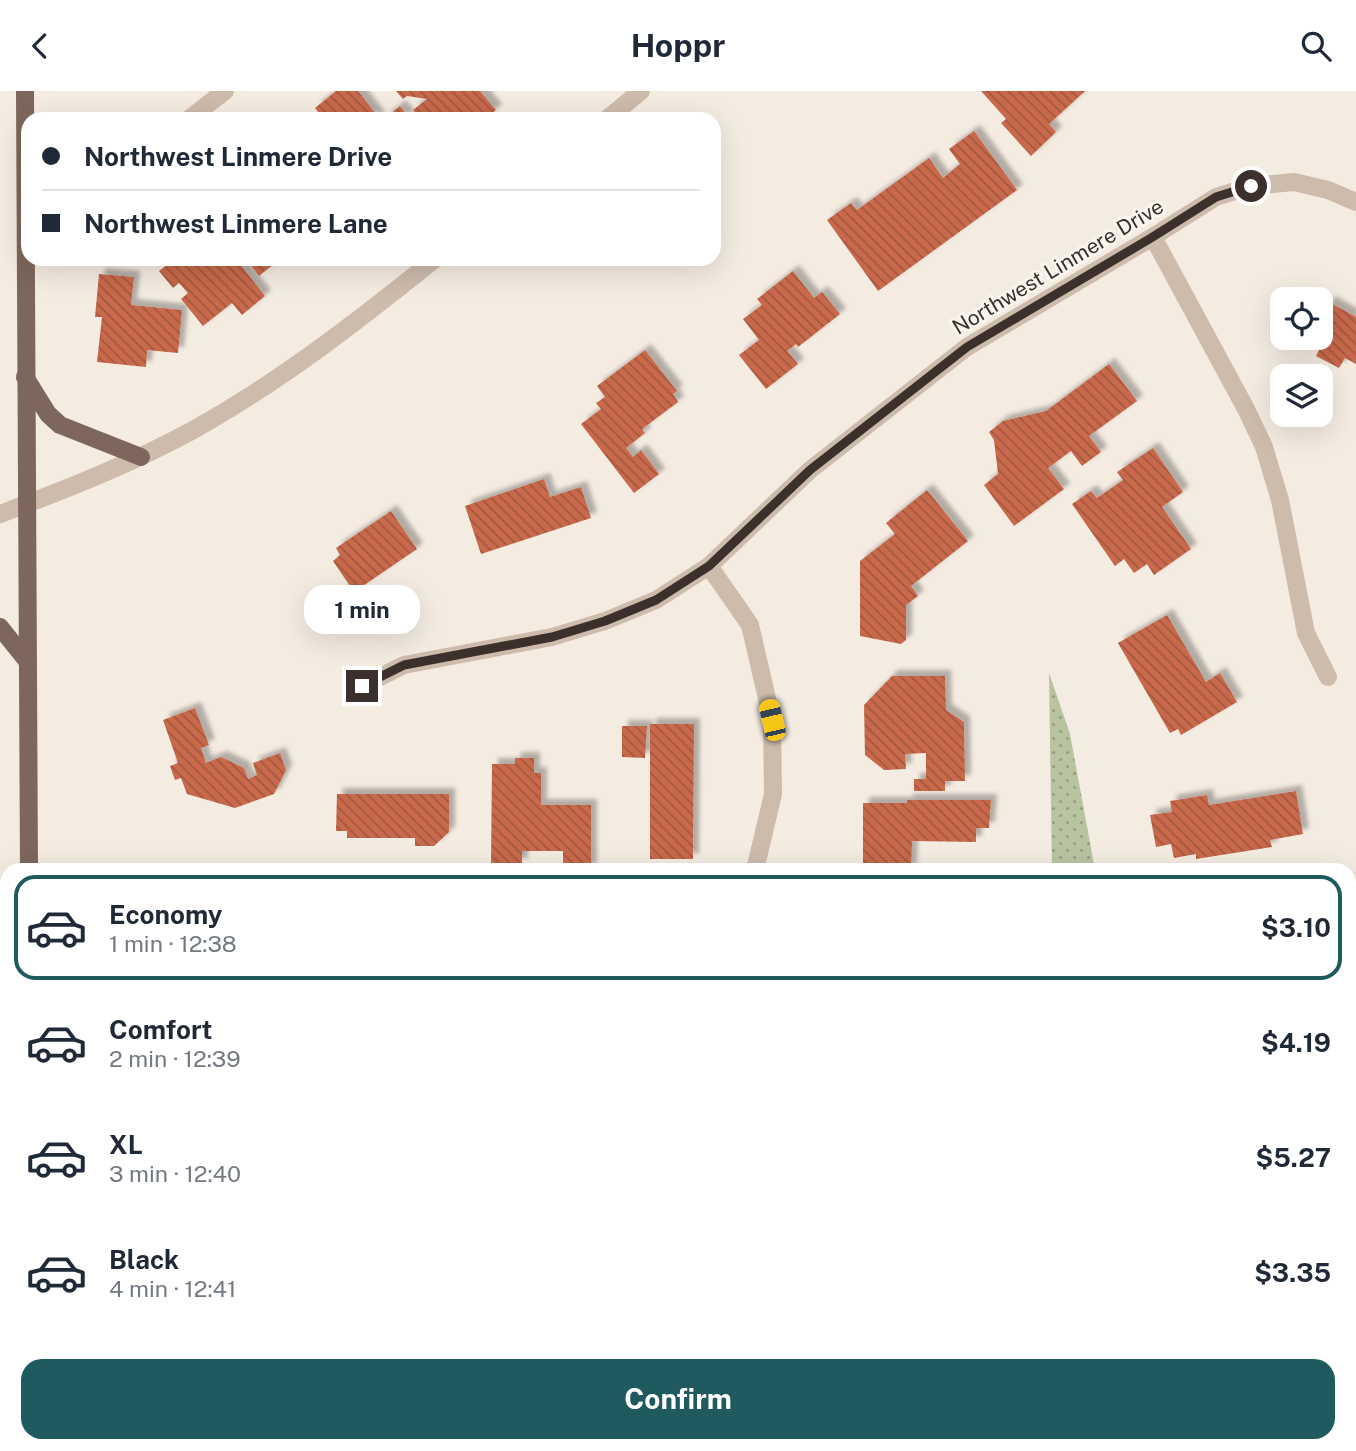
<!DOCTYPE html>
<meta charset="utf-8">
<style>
body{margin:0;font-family:"Public Sans",sans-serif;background:#f2f2f3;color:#1f2937;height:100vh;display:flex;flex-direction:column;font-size:26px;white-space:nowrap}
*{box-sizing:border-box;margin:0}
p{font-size:23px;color:#747a83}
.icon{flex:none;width:38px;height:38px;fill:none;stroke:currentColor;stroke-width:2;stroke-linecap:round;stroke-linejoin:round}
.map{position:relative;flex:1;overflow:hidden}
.drawer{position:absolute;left:0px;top:772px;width:1356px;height:590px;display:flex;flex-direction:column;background:#fff;border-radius:21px 21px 0 0;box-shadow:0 7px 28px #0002}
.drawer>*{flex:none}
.guide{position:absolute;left:21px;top:21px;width:700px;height:154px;border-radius:21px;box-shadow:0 7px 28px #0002;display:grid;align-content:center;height:154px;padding:0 21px;background:#fff}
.controls{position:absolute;left:1270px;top:196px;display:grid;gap:14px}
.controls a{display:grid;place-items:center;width:63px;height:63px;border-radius:14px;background:#fff;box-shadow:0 7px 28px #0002;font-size:35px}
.end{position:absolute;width:32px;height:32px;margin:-16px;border:9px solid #3b302b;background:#fff;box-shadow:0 0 0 4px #fff}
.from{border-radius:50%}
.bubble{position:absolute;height:49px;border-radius:21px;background:#fff;box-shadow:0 7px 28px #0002;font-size:23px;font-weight:700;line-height:49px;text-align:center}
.car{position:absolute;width:21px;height:42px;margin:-21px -10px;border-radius:9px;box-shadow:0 0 5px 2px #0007;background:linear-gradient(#f5c518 24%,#345 0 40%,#f5c518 0 76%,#345 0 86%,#f5c518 0)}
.guide b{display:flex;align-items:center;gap:24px;height:66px;font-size:26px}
.guide b+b{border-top:2px solid #e0e1e3}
.guide i{width:18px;height:18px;background:#1f2937}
ul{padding:12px 0 0;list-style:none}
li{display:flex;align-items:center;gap:21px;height:105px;margin:0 14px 10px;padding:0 7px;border:4px solid transparent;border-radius:21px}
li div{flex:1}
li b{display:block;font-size:26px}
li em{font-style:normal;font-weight:700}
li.selected{border-color:#1f5a5e}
li>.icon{width:63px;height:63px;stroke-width:1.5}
.primary-button{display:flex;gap:14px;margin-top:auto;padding:14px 21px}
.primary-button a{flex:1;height:80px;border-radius:21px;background:#1f5a5e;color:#fff;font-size:28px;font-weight:700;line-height:80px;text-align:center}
header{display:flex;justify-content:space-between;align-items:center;height:91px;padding:0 21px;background:#fff;font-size:32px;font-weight:700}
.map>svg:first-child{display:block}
.green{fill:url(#green-dots)}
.building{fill:url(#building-back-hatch);filter:url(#shadow)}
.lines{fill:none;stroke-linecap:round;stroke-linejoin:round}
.path{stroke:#b9a596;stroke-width:4.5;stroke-dasharray:3.5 3.5;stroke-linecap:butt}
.minor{stroke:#cdbbac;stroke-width:18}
.major{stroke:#7d675c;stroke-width:18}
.route{stroke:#3b302b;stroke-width:9}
.labels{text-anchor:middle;stroke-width:6;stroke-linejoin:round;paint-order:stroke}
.street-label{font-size:21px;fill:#3b302b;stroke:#fbf5ee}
</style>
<header><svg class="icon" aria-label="back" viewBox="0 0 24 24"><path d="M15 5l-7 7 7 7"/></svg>Hoppr<svg class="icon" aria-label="search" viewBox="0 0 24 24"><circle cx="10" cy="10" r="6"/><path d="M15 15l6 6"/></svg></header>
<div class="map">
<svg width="1356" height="1360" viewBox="0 0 1356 1360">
<defs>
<pattern id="green-dots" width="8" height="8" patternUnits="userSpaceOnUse" patternTransform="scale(1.75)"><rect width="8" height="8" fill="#b8c4a0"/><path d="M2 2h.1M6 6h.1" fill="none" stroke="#97a083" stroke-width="1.8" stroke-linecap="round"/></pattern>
<pattern id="building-back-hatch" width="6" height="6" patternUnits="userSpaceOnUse" patternTransform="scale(1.75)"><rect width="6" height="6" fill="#c8694b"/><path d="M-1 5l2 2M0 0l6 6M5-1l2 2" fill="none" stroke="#a4573f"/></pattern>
<filter id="shadow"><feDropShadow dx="6" dy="-6" stdDeviation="2" flood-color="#0004"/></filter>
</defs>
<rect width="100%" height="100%" fill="#f4ebe1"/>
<g class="green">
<path d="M1049,582L1070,643L1095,779H1052Z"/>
<rect x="1349" y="801" width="7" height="104"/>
<path d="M1349,1078L1356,1079V1147L1349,1145Z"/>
</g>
<g class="building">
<path d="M336,0H358L380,28H324L315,17Z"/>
<path d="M396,0H480L496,19L485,28H476L472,23L466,28H420L413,19L427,8L407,5L403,8Z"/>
<path d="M981,0H1085L1049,33L1056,41L1031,65L1001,32L1006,28Z"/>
<path d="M400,15L410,28H384Z"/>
<path d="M974,40L1017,99L878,200L827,129L851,112L857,119L929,67L943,87L960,73L949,58Z"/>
<path d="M175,168H236L265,205L242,224L232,212L203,235L181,208L188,202L179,192L173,197L159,180Z"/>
<path d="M246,168H280L259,185Z"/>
<path d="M793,180L814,207L822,201L840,223L798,256L796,253L787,260L798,273L766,298L739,264L759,249L743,228L762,214L757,208Z"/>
<path d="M99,183L134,186L131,214L182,219L178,262L147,259L146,276L97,271L102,226H95Z"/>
<path d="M1329,211L1356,226V273L1345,267L1339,277L1316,265L1321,255L1306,247H1321V221L1323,222Z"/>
<path d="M1283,215V234L1275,230Z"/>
<path d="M645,259L677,300L673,303L678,311L642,338L645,342L626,357L633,366L641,359L659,383L634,402L581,333L601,318L596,312L605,306L597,295Z"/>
<path d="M1109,273L1137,310L1089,345L1101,361L1082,375L1071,360L1048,377L1064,398L1014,435L984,394L998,383L994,349L989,341L1003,330L1046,320Z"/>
<path d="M1153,357L1183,401L1162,416L1191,458L1154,484L1147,473L1134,482L1124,468L1115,475L1072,413L1091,400L1097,407L1123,389L1117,381Z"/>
<path d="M544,388L550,406L581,396L591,427L481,463L465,415Z"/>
<path d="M927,399L968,450L911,495L918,505L906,514V549L901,553L860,545V470L895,443L886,432Z"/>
<path d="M391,420L417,458L354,501L333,470L340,464L336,457Z"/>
<path d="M1167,524L1206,591L1220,582L1237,611L1181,644L1178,638L1170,642L1118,552Z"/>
<path d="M892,585H945L946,619L964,631L965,690H945V700H914V688H926V662L905,663L906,678L884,679L865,664L864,614Z"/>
<path d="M195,617L209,654L201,657L206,672L221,666L244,677L248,688L257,684L253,672L280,662L286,679L274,703L235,717L187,703L181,687L175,689L170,675L178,672L163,629Z"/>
<path d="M650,633H694L693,768H650Z"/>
<path d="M622,635H647L645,667L622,666Z"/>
<path d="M515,667H534V682H541V714H591V779H563V760H522V773H491L492,673H515Z"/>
<path d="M1296,700L1303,743L1270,749L1272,756L1196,768V763L1174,767L1171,753L1156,756L1150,724L1172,721L1170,710L1207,704L1209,714Z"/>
<path d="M337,703H449V741L434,755H415V747H347V740H336Z"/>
<path d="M907,709H991L989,737H976V751L912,750L911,779H863V712H907Z"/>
<path d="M1349,939L1356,940V1073H1349V1006L1352,1007L1353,989L1349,988Z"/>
<path d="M1356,1226V1322H1349V1227Z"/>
<rect x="288" y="1354" width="105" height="6"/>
<rect x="423" y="1354" width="69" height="6"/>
<path d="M619,1354H731L733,1360H707L706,1356L691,1360H621Z"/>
<path d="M779,1354H820L812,1360H779Z"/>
<path d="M885,1354H908V1360H886Z"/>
<rect x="1160" y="1354" width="43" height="6"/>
</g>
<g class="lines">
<path class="path" d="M1349,1148L1356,1150"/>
<g class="minor">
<path d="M189,28L225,0"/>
<path d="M607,28L641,0"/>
<path d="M1153,146L1246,318L1264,356L1280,409L1306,542L1328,586"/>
<path d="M0,423C67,398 133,372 195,338C281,290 359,229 435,168"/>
<path d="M362,595L404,574L552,546L605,530L656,509L709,475"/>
<path d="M755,779L773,703L772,629L750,534L709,475L810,379L967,256L1151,147L1216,106L1251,95L1294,91L1328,99L1356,111"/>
<path d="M562,1360L563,1354"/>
</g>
<g class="major">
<path d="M25,0L29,779"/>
<path d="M25,286L48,323L60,334L141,366"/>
<path d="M0,536L28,571"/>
<path d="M25,1354V1360"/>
</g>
</g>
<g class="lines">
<path class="route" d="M362,595L404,574L552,546L605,530L656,509L709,475L810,379L967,256L1151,147L1216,106L1251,95"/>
</g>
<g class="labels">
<g class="street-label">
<text transform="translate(1058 176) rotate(-31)" y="7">Northwest Linmere Drive</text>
</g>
</g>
</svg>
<div class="controls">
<a><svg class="icon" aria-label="locate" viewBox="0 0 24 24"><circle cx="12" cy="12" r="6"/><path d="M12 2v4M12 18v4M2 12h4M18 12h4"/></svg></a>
<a><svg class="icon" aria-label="layers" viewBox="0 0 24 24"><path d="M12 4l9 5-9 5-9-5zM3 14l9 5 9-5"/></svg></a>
</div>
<i class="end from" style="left:1251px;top:95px"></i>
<i class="end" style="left:362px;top:595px"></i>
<div class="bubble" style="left:304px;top:494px;width:116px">1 min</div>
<i class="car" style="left:772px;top:629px;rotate:347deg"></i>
<div class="guide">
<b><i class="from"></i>Northwest Linmere Drive</b>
<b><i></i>Northwest Linmere Lane</b>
</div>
<section class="drawer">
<ul>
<li class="selected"><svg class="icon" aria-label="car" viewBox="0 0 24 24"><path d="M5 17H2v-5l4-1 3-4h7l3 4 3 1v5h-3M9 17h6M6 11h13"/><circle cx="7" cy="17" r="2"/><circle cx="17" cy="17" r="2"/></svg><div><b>Economy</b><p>1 min · 12:38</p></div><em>$3.10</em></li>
<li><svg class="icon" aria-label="car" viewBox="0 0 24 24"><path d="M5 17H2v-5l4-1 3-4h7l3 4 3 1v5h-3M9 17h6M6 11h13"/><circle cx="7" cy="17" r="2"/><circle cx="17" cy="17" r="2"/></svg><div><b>Comfort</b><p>2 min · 12:39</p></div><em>$4.19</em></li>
<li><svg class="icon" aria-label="car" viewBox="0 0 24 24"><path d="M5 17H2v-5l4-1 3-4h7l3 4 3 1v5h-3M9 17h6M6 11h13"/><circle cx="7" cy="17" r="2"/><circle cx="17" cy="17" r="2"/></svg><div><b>XL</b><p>3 min · 12:40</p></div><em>$5.27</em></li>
<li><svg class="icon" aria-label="car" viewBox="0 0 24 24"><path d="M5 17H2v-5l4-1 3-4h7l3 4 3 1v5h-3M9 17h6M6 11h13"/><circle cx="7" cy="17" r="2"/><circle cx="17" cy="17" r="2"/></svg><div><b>Black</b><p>4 min · 12:41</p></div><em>$3.35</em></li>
</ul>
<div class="primary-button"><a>Confirm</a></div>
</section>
</div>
